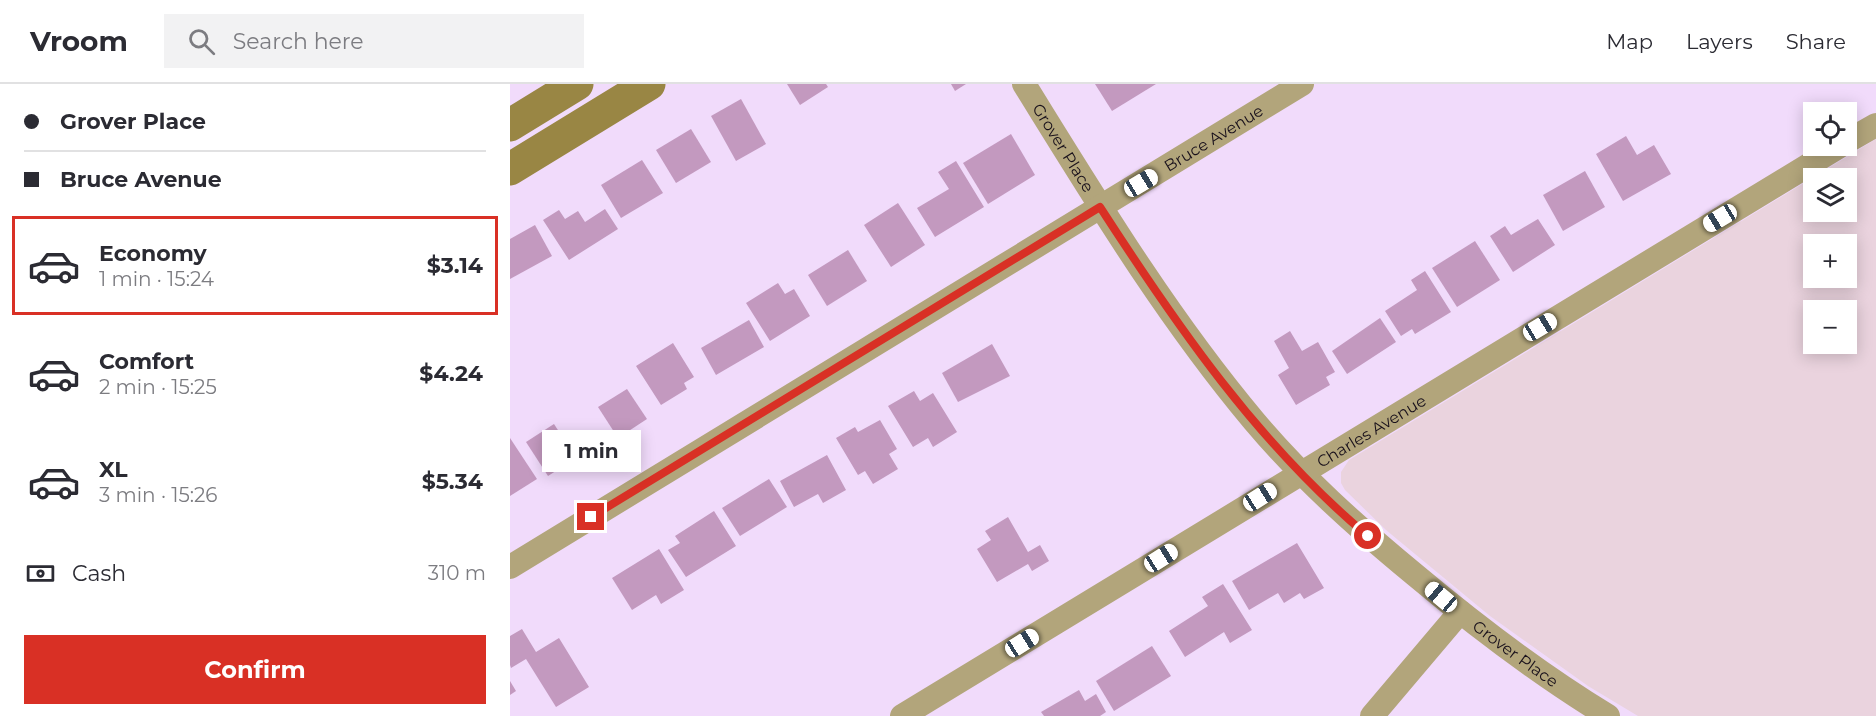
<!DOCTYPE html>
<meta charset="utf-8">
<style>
body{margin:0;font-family:Montserrat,sans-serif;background:#f2f2f3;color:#2b2b33;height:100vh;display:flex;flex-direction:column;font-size:22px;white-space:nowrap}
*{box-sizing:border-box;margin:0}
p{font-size:20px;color:#7c7c81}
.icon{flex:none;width:33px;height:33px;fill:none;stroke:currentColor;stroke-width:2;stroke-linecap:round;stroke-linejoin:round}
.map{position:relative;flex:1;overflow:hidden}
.sheet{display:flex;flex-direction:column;background:#fff;width:510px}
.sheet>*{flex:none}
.hud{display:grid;align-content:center;height:132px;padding:0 24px;background:#fff}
.buttons{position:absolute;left:1293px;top:18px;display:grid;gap:12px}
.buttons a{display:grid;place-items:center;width:54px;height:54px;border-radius:0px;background:#fff;box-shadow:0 3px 15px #0003;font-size:30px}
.end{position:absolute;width:27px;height:27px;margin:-14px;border:8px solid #d93025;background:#fff;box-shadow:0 0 0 3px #fff}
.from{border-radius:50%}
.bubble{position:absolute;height:42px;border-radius:0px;background:#fff;box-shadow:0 3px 15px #0003;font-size:20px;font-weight:700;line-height:42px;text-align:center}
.car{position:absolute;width:18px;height:36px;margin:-18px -9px;border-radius:8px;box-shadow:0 0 4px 2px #0007;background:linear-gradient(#fff 24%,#345 0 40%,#fff 0 76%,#345 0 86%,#fff 0)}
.hud b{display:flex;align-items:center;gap:21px;height:57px;font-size:22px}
.hud b+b{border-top:2px solid #e1e1e2}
.hud i{width:15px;height:15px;background:#2b2b33}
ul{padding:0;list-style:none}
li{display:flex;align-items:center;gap:18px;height:99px;margin:0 12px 9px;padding:0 12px;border:3px solid transparent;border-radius:0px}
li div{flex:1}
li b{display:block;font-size:22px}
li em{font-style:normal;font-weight:700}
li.selected{border-color:#d93025}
li>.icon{width:54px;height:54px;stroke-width:1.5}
.pay{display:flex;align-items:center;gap:15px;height:66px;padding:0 24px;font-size:22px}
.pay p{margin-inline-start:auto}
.primary-button{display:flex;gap:12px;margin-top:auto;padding:12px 24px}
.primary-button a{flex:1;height:69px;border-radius:0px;background:#d93025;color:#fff;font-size:24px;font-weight:700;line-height:69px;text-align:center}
header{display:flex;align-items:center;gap:36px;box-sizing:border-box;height:84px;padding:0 30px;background:#fff;border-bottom:2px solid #e1e1e2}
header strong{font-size:28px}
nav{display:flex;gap:33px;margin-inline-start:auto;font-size:21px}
.search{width:420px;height:54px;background:#f2f2f3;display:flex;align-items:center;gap:15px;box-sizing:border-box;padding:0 21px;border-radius:0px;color:#7c7c81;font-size:22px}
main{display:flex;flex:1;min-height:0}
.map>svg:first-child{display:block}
.education{fill:#ead3de;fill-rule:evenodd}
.building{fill:#c399bf}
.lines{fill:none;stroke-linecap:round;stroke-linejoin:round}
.street{stroke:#b2a57b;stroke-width:24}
.secondary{stroke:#998644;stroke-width:33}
.route{stroke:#d93025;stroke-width:8}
.labels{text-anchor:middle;stroke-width:6;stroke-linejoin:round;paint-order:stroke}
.street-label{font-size:16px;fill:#18101b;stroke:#f6edfa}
</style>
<header>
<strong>Vroom</strong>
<div class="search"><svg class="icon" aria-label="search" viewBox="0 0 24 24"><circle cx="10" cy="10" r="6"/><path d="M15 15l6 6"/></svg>Search here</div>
<nav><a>Map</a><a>Layers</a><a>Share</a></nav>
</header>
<main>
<section class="sheet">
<div class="hud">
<b><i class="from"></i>Grover Place</b>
<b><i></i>Bruce Avenue</b>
</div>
<ul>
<li class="selected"><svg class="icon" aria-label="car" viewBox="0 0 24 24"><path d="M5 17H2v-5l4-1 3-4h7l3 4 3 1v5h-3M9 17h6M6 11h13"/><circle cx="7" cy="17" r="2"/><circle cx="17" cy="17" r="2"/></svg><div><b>Economy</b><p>1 min · 15:24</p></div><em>$3.14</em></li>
<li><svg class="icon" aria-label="car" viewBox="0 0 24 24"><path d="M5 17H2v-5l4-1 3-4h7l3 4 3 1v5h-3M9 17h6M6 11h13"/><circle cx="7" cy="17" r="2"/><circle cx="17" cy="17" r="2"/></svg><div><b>Comfort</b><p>2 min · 15:25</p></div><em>$4.24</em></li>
<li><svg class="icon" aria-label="car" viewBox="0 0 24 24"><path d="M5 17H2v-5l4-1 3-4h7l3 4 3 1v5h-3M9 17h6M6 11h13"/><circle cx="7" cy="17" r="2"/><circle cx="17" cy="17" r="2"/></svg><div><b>XL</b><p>3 min · 15:26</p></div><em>$5.34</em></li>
</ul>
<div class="pay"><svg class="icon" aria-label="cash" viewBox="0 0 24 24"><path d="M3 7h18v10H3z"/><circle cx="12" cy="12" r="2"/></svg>Cash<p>310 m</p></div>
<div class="primary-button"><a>Confirm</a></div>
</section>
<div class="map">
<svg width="1366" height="632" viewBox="0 0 1366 632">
<rect width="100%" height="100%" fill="#f1dbfb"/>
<path class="education" d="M1366,55V632H1128L1078,602L980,532L876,446L835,406L831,399V388L839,376ZM1304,94H1336V128H1304ZM1304,160H1336V194H1304ZM1304,226H1336V260H1304Z"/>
<g class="building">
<path d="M277,0H316L318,3L290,21Z"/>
<path d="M441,0H456L445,7Z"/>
<path d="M585,0H646L602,27Z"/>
<path d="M231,15L256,60L226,77L201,32Z"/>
<path d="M181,45L201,78L166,99L146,66Z"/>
<path d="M501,50L525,91L478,120L453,79Z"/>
<path d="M1116,52L1127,71L1144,61L1161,90L1113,117L1086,70Z"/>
<path d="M132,76L153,109L111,134L91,101Z"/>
<path d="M446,77L474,123L425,153L407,124L439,105L428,88Z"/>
<path d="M1075,87L1095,123L1053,147L1033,111Z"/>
<path d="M388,119L415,161L381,183L354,141Z"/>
<path d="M95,125L108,145L59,176L33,136L49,126L55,135L68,127L75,138Z"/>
<path d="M1028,135L1045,161L1003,188L980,152L995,142L1001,151Z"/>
<path d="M25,141L42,172L0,195V155Z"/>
<path d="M965,157L990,196L947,223L922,184Z"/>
<path d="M338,166L357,197L317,222L298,191Z"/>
<path d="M915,187L941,228L905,250L902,245L891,252L875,227L907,206L901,196Z"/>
<path d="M268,199L275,210L284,205L300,232L260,257L236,219Z"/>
<path d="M870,234L886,258L837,290L822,267Z"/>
<path d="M239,236L254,263L206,291L191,264Z"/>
<path d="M780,247L792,267L808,258L825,288L816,293L820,301L786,321L768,291L779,284L764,257Z"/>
<path d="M163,259L184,293L174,299L177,305L151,321L126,282Z"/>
<path d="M482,260L500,292L448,318L432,289Z"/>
<path d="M117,305L137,335L108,354L88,323Z"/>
<path d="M404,307L410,317L423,309L447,348L423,363L418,354L403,363L378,322Z"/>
<path d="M370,336L387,365L379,370L388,385L363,400L355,387L348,391L326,354L345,343L348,348Z"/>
<path d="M44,340L66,374L38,392L16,358Z"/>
<path d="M0,354L27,395L0,412Z"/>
<path d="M317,371L336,406L313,419L308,410L284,423L270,397Z"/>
<path d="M259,395L277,423L230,452L212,424Z"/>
<path d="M204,427L226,462L176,493L158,466L170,459L165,452Z"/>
<path d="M498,433L518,468L530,461L539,477L522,487L518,480L487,498L467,465L481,456L475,447Z"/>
<path d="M787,459L814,504L794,515L790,509L774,519L768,509L739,526L722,497Z"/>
<path d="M149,465L174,506L151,520L146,511L122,526L102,494Z"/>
<path d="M713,500L742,546L720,559L714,548L675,573L659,547L698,522L692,513Z"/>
<path d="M12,545L26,568L49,554L79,603L46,623L16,575L1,584L0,581V552Z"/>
<path d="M642,562L661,592L604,627L586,597Z"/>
<path d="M0,597L6,607L0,611Z"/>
<path d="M569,606L575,617L586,610L596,628L590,632H534L531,628Z"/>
</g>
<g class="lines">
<g class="street">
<path id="s1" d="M514,0C586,116 656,232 744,337C792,394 847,443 904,490C966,542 1029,590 1098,632"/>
<path d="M1336,58L1366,41"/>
<path id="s2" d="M0,483L792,0"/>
<path id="s3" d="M392,632L1330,62"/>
<path d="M862,632L950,528"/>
</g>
<g class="secondary">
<path d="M0,41L67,0"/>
<path d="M0,85L139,0"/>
</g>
</g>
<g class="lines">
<path class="route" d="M81,433L590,123C667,242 749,361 858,452"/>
</g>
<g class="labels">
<g class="street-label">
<text dy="6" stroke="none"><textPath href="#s2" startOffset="824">Bruce Avenue</textPath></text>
<text dy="6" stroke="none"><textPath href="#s1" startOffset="75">Grover Place</textPath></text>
<text dy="6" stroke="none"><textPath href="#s3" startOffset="549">Charles Avenue</textPath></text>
<text dy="6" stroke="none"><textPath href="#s1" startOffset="759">Grover Place</textPath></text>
</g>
</g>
</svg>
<div class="buttons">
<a><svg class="icon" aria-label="locate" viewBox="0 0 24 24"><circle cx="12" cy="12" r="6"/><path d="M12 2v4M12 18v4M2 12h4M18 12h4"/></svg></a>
<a><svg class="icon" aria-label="layers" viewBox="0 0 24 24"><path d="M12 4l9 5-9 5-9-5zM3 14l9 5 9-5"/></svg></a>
<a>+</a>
<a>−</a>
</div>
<i class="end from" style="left:858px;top:452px"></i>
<i class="end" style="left:81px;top:433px"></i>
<div class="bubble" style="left:32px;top:346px;width:99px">1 min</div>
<i class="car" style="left:631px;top:99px;rotate:59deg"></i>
<i class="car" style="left:1210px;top:134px;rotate:239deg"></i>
<i class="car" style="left:1030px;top:243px;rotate:59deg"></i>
<i class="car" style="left:750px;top:413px;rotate:58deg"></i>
<i class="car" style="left:651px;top:474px;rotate:58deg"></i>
<i class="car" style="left:931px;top:513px;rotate:310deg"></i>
<i class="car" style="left:512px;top:559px;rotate:58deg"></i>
</div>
</main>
